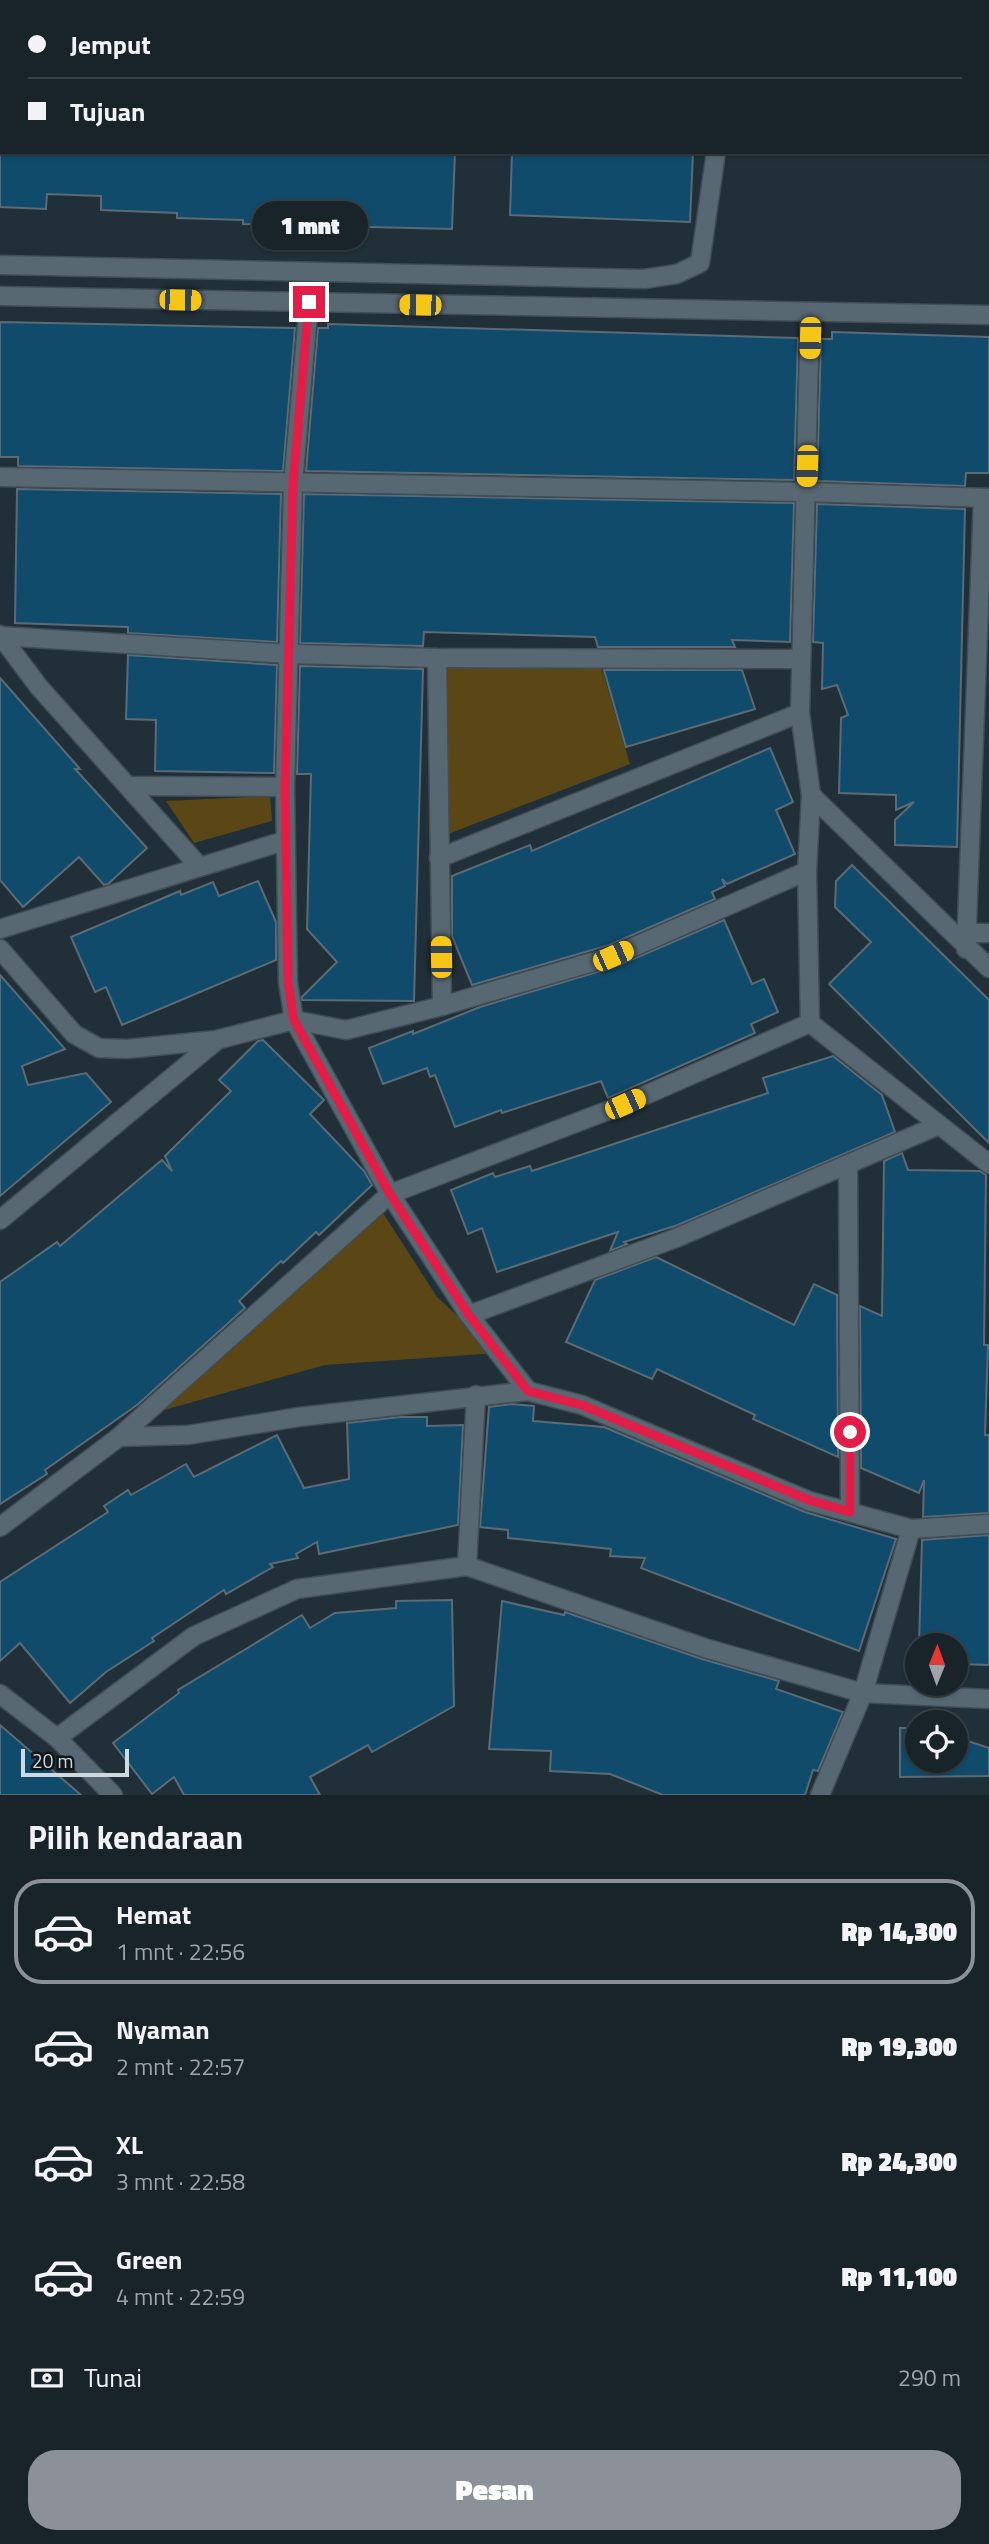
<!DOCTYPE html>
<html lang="id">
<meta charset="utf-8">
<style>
body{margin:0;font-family:"Titillium Web",sans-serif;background:#222b32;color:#f1f3f6;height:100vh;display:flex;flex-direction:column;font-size:26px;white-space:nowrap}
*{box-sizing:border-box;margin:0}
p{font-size:23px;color:#9fa4a8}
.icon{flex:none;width:38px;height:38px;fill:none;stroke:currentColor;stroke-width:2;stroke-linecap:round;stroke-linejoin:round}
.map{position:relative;height:1795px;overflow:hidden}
.details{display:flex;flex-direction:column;background:#19232a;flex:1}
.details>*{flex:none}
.top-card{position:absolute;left:0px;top:0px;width:990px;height:154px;box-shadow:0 2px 5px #0004,0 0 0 2px #374047;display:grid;align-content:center;height:154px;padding:0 28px;background:#19232a}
.needle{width:46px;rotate:1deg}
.fabs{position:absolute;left:905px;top:1633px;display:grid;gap:14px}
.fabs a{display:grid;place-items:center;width:63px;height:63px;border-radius:50%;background:#19232a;box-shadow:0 2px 5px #0004,0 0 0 2px #374047;font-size:35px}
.scale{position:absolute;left:21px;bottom:18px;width:108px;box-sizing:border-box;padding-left:7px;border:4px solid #d0d9df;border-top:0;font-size:19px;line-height:24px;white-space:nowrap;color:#d0d9df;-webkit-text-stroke:5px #10161a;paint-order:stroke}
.end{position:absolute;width:32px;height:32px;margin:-16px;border:9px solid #e11d48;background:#fff;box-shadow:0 0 0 4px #fff}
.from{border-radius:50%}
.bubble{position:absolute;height:49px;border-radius:24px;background:#19232a;box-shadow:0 2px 5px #0004,0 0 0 2px #374047;font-size:23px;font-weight:800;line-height:49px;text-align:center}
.car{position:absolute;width:21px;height:42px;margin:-21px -10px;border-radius:9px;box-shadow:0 0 5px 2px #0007;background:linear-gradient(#f5c518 24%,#345 0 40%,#f5c518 0 76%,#345 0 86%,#f5c518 0)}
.top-card b{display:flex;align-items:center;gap:24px;height:66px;font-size:26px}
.top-card b+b{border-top:2px solid #374047}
.top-card i{width:18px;height:18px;background:#f1f3f6}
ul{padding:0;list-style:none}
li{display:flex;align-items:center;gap:21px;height:105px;margin:0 14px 10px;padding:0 14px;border:4px solid transparent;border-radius:28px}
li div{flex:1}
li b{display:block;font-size:26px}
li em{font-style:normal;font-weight:800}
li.selected{border-color:#8c9099}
li>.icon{width:63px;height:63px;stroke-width:1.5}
h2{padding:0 28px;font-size:32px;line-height:84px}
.pay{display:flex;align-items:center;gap:18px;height:77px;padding:0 28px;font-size:26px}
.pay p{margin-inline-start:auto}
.button{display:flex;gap:14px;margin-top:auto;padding:14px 28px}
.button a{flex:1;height:80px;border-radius:28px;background:#8c9099;color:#fff;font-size:28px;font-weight:800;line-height:80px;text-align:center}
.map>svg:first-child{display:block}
.green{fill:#5b4615}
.building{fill:#104b6c;stroke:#5b6b76;stroke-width:2}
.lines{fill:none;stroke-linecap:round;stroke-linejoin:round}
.street-casing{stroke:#414d55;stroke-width:21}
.secondary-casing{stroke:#414d55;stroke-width:21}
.street{stroke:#586873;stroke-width:18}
.secondary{stroke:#586873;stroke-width:18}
.route{stroke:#e11d48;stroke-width:9}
</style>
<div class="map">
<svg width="989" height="1795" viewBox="0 0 989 1795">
<rect width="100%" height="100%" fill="#212f38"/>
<g class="green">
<path d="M442,667L602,669L630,764L448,834Z"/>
<path d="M270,796L272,821L194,843L166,801Z"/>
<path d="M376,1202L437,1297L498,1353L325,1365L157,1412Z"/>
</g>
<g class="building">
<path d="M0,152H455L452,229L243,224V220L177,218V213L101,210V196L47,194L46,209L0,207Z"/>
<path d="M512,152H693L690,222L510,215Z"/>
<path d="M0,322L295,328L283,471L18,466V457H0Z"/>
<path d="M328,324L798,338L794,480L306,471L318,328H328Z"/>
<path d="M832,332L989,337V473H966L965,486L817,481L821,339H832Z"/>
<path d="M17,489L281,494L277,642L128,633V627L15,623Z"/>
<path d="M304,494L794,503L790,642L732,640L735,647H598L595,637L424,632L423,646L300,643Z"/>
<path d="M817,504L965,509L957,847L895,845V820L914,802L896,810V795L839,793L841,718L848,715L837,685L822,689L823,643L813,642Z"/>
<path d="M128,655L277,665L274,773L155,771L156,720L126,719Z"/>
<path d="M300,666L423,669L414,1001L302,1000V997L337,962L307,929L311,774H297Z"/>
<path d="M604,670H742L755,709L626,747Z"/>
<path d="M0,678L80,769H75L147,848L108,884L104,885L79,857L23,907L0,880Z"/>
<path d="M770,748L793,802L776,810L795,854L727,884L722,879L725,886L712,892L715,899L609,945L472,985L452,936V876L530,845L532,851Z"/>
<path d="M852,865L989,1000V1143L829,984L871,942L835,907L836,881Z"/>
<path d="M258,881L276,922V960L122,1025L106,987L95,992L71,937L180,891L181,895L213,882L219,896Z"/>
<path d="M724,920L752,984L764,979L778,1012L751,1024L755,1033L608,1098L601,1081L502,1113L501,1110L455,1127L435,1075L430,1077L427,1068L383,1084L369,1048L413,1031V1034L480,1007L617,966Z"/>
<path d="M0,975L65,1049L22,1066L28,1085L86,1073L111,1102L0,1196Z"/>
<path d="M263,1040L324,1100L310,1114L364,1171L372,1185L319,1235L316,1232L283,1263L281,1261L239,1301L245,1308L137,1405L45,1470L47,1474L0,1504V1282L57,1242L60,1246L162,1160L172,1171L165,1156L231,1091L219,1080L258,1041Z"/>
<path d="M833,1056L882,1095L895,1132L678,1225L624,1242L627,1244L610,1251L618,1232L497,1272L482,1228L468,1234L451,1190L493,1173L495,1177L530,1166L532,1171L768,1093L763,1078Z"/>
<path d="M902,1153L908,1170L980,1171L986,1175L984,1345H988L985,1435H989V1513L923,1517L924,1480L919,1493L861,1468L860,1306L882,1316L884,1161Z"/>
<path d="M656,1257L794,1325L814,1284L837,1295L838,1457L753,1419L755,1415L657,1369L652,1379L566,1342L595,1280Z"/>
<path d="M511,1404L534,1406L533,1421L604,1427L805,1512L896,1539L859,1651L641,1568L645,1558L610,1556L611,1549L508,1538V1530L480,1527L489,1407Z"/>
<path d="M400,1417H427V1426L463,1425L458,1525L319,1554L317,1542L296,1554L298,1558L270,1564L273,1567L226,1594L224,1590L152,1638L154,1641L106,1672L70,1703L20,1643L0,1661V1582L108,1512L104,1506L128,1490L131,1495L186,1464L194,1477L277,1435L304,1488L349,1479L347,1423Z"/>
<path d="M989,1535V1665L959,1664L960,1645H919L922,1540Z"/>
<path d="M452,1600L454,1706L372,1752L368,1745L310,1777L320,1795H184L174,1777L152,1794L113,1743L179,1693L178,1690L302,1615L310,1628L335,1613L396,1608V1601Z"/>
<path d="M502,1601L564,1615L565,1612L702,1659L779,1681L776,1689L843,1712L818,1771L813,1770L805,1795H663L610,1774L550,1771L551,1751L489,1749Z"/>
<path d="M0,1725L81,1795H0Z"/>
<path d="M900,1728H917V1760H956V1737L989,1748V1776L900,1777Z"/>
</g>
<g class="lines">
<defs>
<g id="street">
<path d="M984,0L989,1"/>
<path d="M0,32L2,33"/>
<path d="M0,265L644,279L677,274L700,263L716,152"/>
<path d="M309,302L293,484L285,787L288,982L294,1020L390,1194L469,1315L528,1391"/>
<path d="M0,477L806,492L989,498"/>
<path d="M0,635L39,687L198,865"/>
<path d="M0,636L290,654L437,658L801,659"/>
<path d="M437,658L442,1006"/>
<path d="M129,786L285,787"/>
<path d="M811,795L989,968"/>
<path d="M439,858L800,713"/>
<path d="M0,929L284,841"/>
<path d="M967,933H989"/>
<path d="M0,949L74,1034L99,1048L127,1049L216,1040L294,1020L346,1030L442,1006L613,956L807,871"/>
<path d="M966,949L983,498"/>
<path d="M810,1023L807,871L811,795L800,713L810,312"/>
<path d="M810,1023L989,1164"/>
<path d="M848,1164L850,1512"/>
<path d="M0,1220L216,1041"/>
<path d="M469,1315L676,1238L939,1125"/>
<path d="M119,1437L188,1435L299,1417L528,1391L582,1405L809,1501L911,1529L989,1524"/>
<path d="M0,1527L119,1437L390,1194L625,1104L810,1023"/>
<path d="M467,1566L476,1395"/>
<path d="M0,1694L57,1738L113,1795"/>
<path d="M57,1738L194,1636L297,1589L467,1566L705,1648L863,1693L989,1699"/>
<path d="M820,1795L863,1693L911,1529"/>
</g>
<path id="secondary" d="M0,296L989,315"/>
</defs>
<use href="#street" class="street-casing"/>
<use href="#secondary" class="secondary-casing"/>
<use href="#street" class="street"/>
<use href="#secondary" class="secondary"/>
</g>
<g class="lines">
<path class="route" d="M309,302L293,484L285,788L288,982L294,1020L390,1194L469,1315L528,1391L582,1405L809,1500L850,1512V1432"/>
</g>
</svg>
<div class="fabs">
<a><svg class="needle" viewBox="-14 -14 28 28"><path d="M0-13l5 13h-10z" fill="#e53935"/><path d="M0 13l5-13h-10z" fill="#9fa4a8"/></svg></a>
<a><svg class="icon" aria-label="locate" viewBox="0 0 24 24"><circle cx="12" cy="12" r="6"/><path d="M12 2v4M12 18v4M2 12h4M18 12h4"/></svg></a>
</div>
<div class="scale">20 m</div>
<i class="end from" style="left:850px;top:1432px"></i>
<i class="end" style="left:309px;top:302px"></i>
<div class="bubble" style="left:252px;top:201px;width:116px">1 mnt</div>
<i class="car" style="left:180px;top:300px;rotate:91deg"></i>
<i class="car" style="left:420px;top:305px;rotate:271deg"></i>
<i class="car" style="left:810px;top:338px;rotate:182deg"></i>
<i class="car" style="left:807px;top:466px;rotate:182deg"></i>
<i class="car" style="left:613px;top:956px;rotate:66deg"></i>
<i class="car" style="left:441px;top:957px;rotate:359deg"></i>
<i class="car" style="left:625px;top:1104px;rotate:66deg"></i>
<div class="top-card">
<b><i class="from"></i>Jemput</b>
<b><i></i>Tujuan</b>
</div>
</div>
<section class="details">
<h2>Pilih kendaraan</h2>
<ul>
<li class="selected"><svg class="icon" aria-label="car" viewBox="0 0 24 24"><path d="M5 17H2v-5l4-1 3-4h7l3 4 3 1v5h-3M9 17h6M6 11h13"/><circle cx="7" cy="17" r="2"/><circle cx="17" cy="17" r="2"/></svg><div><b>Hemat</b><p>1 mnt · 22:56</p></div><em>Rp 14,300</em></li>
<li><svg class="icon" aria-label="car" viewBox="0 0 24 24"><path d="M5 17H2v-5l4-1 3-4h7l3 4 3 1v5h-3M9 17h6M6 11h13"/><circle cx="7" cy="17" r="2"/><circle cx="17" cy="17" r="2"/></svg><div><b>Nyaman</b><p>2 mnt · 22:57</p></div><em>Rp 19,300</em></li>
<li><svg class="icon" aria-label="car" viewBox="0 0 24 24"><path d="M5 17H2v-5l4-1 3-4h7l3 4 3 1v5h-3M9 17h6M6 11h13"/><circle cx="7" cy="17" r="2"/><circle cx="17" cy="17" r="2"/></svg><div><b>XL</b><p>3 mnt · 22:58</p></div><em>Rp 24,300</em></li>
<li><svg class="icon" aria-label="car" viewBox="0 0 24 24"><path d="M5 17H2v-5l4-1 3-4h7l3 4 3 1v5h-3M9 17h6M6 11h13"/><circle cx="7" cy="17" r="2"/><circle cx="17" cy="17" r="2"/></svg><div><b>Green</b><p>4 mnt · 22:59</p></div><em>Rp 11,100</em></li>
</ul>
<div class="pay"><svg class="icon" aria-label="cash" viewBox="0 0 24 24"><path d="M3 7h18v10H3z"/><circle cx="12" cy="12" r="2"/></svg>Tunai<p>290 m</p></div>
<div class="button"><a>Pesan</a></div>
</section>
